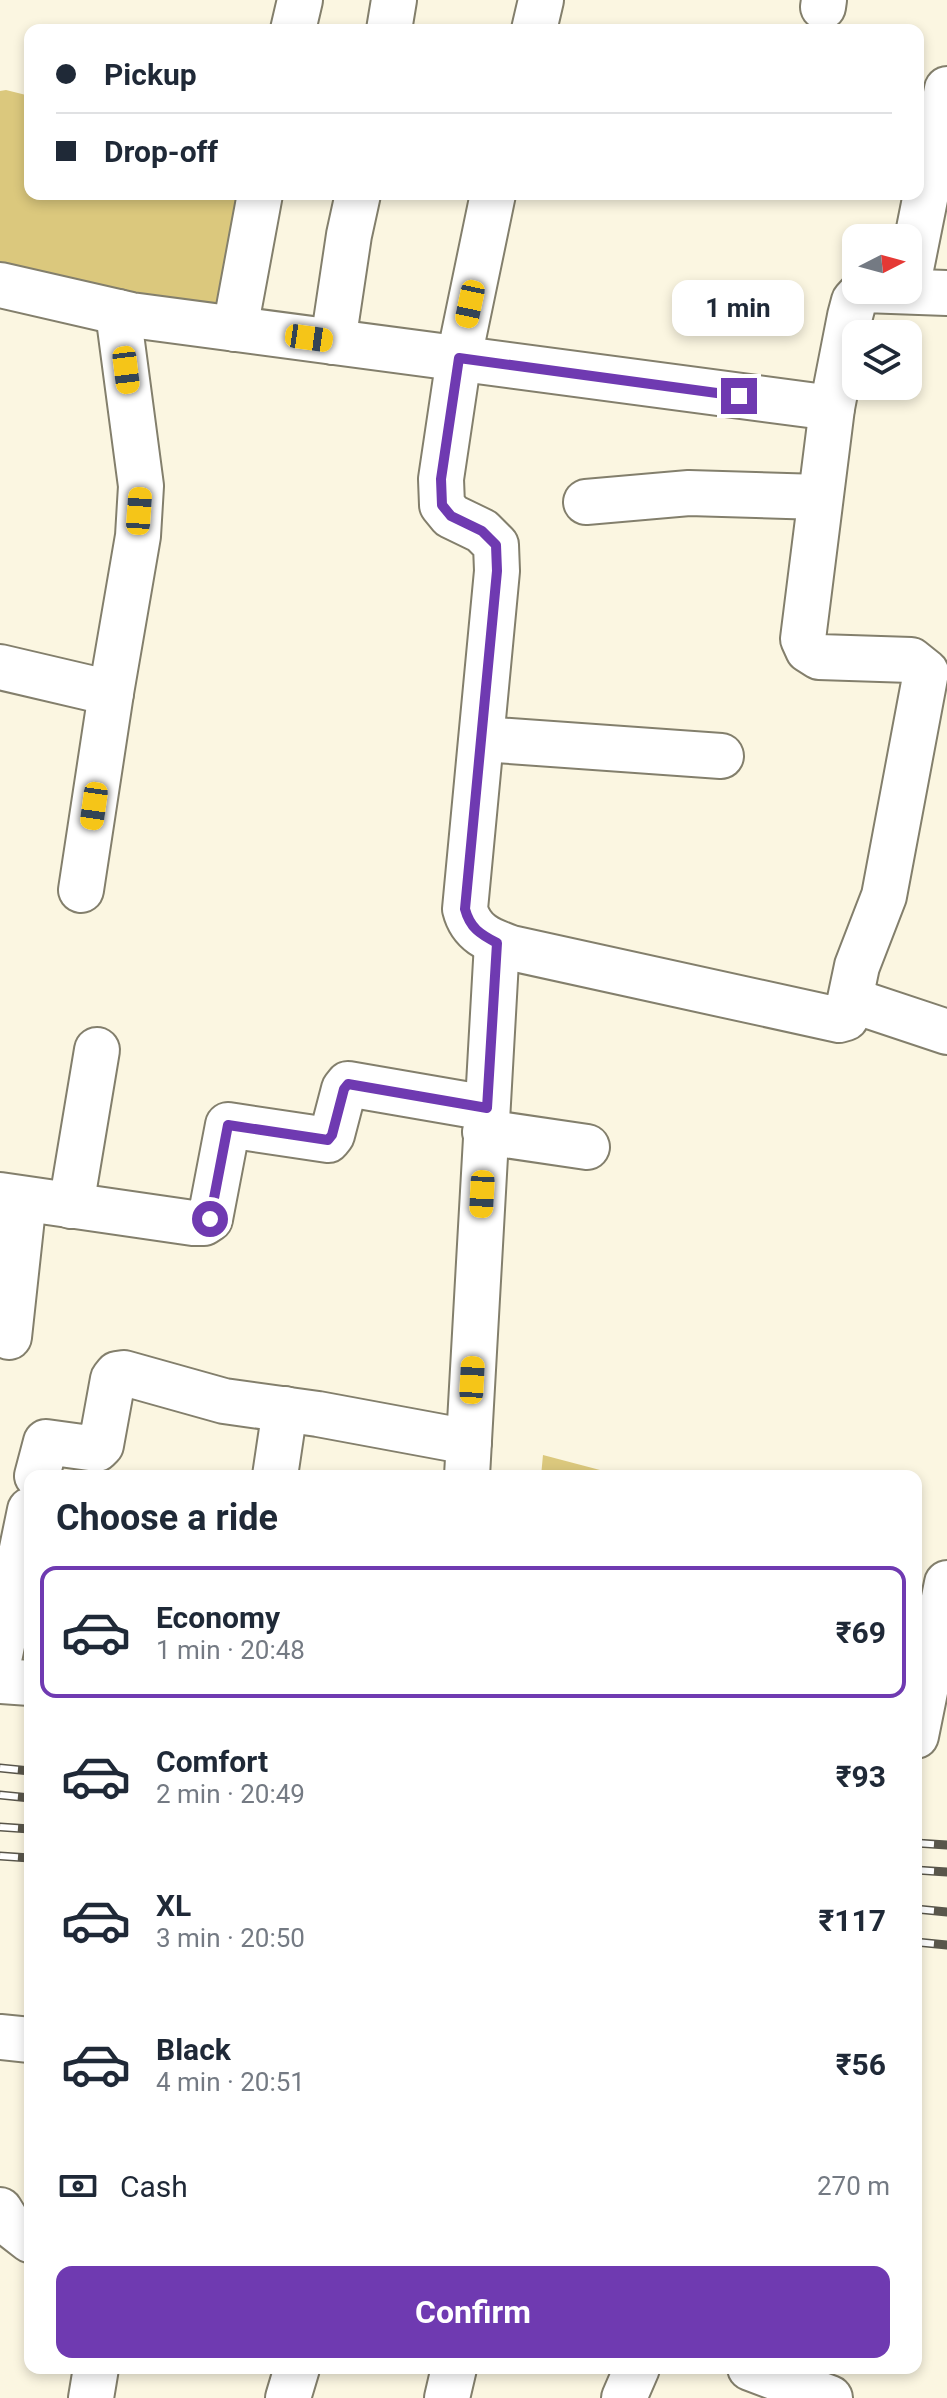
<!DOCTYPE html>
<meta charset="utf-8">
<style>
body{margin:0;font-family:Roboto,sans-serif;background:#f2f2f3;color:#1f2937;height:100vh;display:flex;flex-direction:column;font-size:30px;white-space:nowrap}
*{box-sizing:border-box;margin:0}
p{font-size:26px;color:#747a83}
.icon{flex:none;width:44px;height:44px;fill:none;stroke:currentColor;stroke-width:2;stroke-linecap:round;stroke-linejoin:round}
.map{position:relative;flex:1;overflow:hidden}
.side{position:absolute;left:24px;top:1470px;width:898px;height:904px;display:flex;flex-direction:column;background:#fff;border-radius:16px;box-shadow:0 4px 12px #0003}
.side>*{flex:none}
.guide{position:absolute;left:24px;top:24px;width:900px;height:176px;border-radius:16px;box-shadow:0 4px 12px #0003;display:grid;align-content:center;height:176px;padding:0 32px;background:#fff}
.needle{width:52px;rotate:84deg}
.fabs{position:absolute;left:842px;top:224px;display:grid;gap:16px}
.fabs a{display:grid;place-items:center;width:80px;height:80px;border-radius:16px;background:#fff;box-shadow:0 4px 12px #0003;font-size:40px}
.end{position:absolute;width:36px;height:36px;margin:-18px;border:10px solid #6f3ab1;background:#fff;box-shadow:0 0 0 4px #fff}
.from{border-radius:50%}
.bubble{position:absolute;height:56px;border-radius:16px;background:#fff;box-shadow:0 4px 12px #0003;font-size:26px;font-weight:700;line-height:56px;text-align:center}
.car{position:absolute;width:24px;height:48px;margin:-24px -12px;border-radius:10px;box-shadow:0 0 6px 2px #0007;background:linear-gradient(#f5c518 24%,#345 0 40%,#f5c518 0 76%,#345 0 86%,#f5c518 0)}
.guide b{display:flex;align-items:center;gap:28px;height:76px;font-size:30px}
.guide b+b{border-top:2px solid #e0e1e3}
.guide i{width:20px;height:20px;background:#1f2937}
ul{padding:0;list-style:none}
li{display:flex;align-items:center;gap:24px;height:132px;margin:0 16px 12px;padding:0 16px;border:4px solid transparent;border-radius:16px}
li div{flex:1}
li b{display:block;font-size:30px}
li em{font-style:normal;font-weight:700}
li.current{border-color:#6f3ab1}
li>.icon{width:72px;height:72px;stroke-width:1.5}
h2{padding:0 32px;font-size:36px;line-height:96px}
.pay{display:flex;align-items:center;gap:20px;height:88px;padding:0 32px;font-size:30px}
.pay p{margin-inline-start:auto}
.action{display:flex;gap:16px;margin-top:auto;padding:16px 32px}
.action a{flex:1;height:92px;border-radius:16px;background:#6f3ab1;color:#fff;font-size:32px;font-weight:700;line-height:92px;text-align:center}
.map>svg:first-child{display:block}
.water{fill:#dbc87d}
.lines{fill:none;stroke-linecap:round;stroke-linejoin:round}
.minor-casing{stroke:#837f6c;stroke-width:48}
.minor{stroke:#fff;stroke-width:44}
.rail-casing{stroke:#59564b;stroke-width:9}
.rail{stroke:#fff;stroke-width:6;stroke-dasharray:18;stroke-linecap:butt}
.route{stroke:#6f3ab1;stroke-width:10}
</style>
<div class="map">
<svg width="947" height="2398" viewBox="0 0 947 2398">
<rect width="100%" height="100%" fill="#fbf6e1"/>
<g class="water">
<path d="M6,90L30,96V194H239L230,307L123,301L0,266V91Z"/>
<path d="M543,1455L619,1475V1476H541Z"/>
</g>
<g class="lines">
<defs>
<g id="minor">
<path d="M823,7L824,0"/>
<path d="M293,30L300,0"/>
<path d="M389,30L394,0"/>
<path d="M534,30L541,0"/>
<path d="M493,194L459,358L441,479L442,505L451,516L482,531L496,545L497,571L465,909C471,933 489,940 511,948L839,1020L846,1018L857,966L884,896L926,672L911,660L819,657L808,650L803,639L832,408L850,316L854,301L864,290L947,293"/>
<path d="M908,284L947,89"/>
<path d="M0,285L131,315L832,408"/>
<path d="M235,329L260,194"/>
<path d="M333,342L349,235L358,194"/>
<path d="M586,502L689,493L820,497"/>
<path d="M0,667L111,693"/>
<path d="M482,739L721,756"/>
<path d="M81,890L111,693L138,536L141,486L118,312"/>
<path d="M851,1000L947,1032"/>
<path d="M485,1132L587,1147"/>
<path d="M0,1195L193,1223H204L210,1219L228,1125L328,1140L332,1135L344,1089L348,1084L487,1108"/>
<path d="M71,1206L97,1050"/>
<path d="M9,1337L24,1199"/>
<path d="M37,1476L46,1442L97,1449L101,1445L113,1379L117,1374L124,1373L224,1401L318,1414L469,1442"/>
<path d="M275,1476L285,1409"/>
<path d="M467,1476L497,943"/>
<path d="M0,1655L30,1510"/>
<path d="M0,1681L30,1683"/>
<path d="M916,1736L947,1583"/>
<path d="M0,2037L30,2040"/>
<path d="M0,2210L8,2223L30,2240"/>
<path d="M750,2368L830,2398"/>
<path d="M91,2398L96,2368"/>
<path d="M288,2398L297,2368"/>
<path d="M447,2398L454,2368"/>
<path d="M624,2398L637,2368"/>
</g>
</defs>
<use href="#minor" class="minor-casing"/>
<use href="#minor" class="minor"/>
<defs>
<g id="rail">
<path d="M0,1768L30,1771"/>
<path d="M0,1795L30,1798"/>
<path d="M0,1827L30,1829"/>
<path d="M916,1843L947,1845"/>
<path d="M0,1856L30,1858"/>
<path d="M916,1870L947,1872"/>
<path d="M916,1909L947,1912"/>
<path d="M916,1942L947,1945"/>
</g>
</defs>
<use href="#rail" class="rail-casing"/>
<use href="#rail" class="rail"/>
</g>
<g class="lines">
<path class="route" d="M210,1219L228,1125L328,1140L332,1135L344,1089L348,1084L487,1108L497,943C480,934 470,928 465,909L497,571L496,545L482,531L451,516L442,505L441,479L459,358L739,396"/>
</g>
</svg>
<div class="fabs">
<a><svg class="needle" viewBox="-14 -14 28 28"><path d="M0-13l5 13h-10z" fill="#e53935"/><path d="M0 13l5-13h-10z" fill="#747a83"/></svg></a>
<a><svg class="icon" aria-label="layers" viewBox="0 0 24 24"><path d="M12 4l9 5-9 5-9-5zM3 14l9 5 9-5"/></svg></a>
</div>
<i class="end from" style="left:210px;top:1219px"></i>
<i class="end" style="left:739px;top:396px"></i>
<div class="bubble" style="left:672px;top:280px;width:132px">1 min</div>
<i class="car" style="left:470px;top:304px;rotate:192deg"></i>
<i class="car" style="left:309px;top:338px;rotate:98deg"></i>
<i class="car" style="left:126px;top:370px;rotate:173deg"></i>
<i class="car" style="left:139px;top:511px;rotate:4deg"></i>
<i class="car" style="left:94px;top:806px;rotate:188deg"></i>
<i class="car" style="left:482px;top:1194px;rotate:183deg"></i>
<i class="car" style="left:472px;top:1380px;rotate:3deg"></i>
<div class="guide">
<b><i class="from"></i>Pickup</b>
<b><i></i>Drop-off</b>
</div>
<section class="side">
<h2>Choose a ride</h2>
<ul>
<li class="current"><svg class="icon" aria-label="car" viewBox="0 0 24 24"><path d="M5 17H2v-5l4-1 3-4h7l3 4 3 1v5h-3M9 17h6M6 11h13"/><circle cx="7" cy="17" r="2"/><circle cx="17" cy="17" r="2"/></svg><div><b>Economy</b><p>1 min · 20:48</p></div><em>₹69</em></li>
<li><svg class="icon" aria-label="car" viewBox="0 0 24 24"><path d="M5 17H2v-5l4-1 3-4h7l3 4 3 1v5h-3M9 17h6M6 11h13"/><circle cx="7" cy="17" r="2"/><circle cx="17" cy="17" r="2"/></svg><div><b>Comfort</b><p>2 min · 20:49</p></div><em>₹93</em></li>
<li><svg class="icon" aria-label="car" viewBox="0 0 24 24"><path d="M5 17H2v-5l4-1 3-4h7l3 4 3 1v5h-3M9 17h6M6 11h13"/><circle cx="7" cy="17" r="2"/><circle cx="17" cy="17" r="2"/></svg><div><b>XL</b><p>3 min · 20:50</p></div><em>₹117</em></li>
<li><svg class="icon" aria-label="car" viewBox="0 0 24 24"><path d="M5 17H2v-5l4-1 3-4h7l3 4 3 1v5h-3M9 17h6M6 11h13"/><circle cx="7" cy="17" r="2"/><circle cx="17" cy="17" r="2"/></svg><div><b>Black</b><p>4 min · 20:51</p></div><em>₹56</em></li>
</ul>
<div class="pay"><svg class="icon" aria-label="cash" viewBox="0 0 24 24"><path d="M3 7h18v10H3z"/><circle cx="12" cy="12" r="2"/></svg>Cash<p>270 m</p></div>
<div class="action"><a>Confirm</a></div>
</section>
</div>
